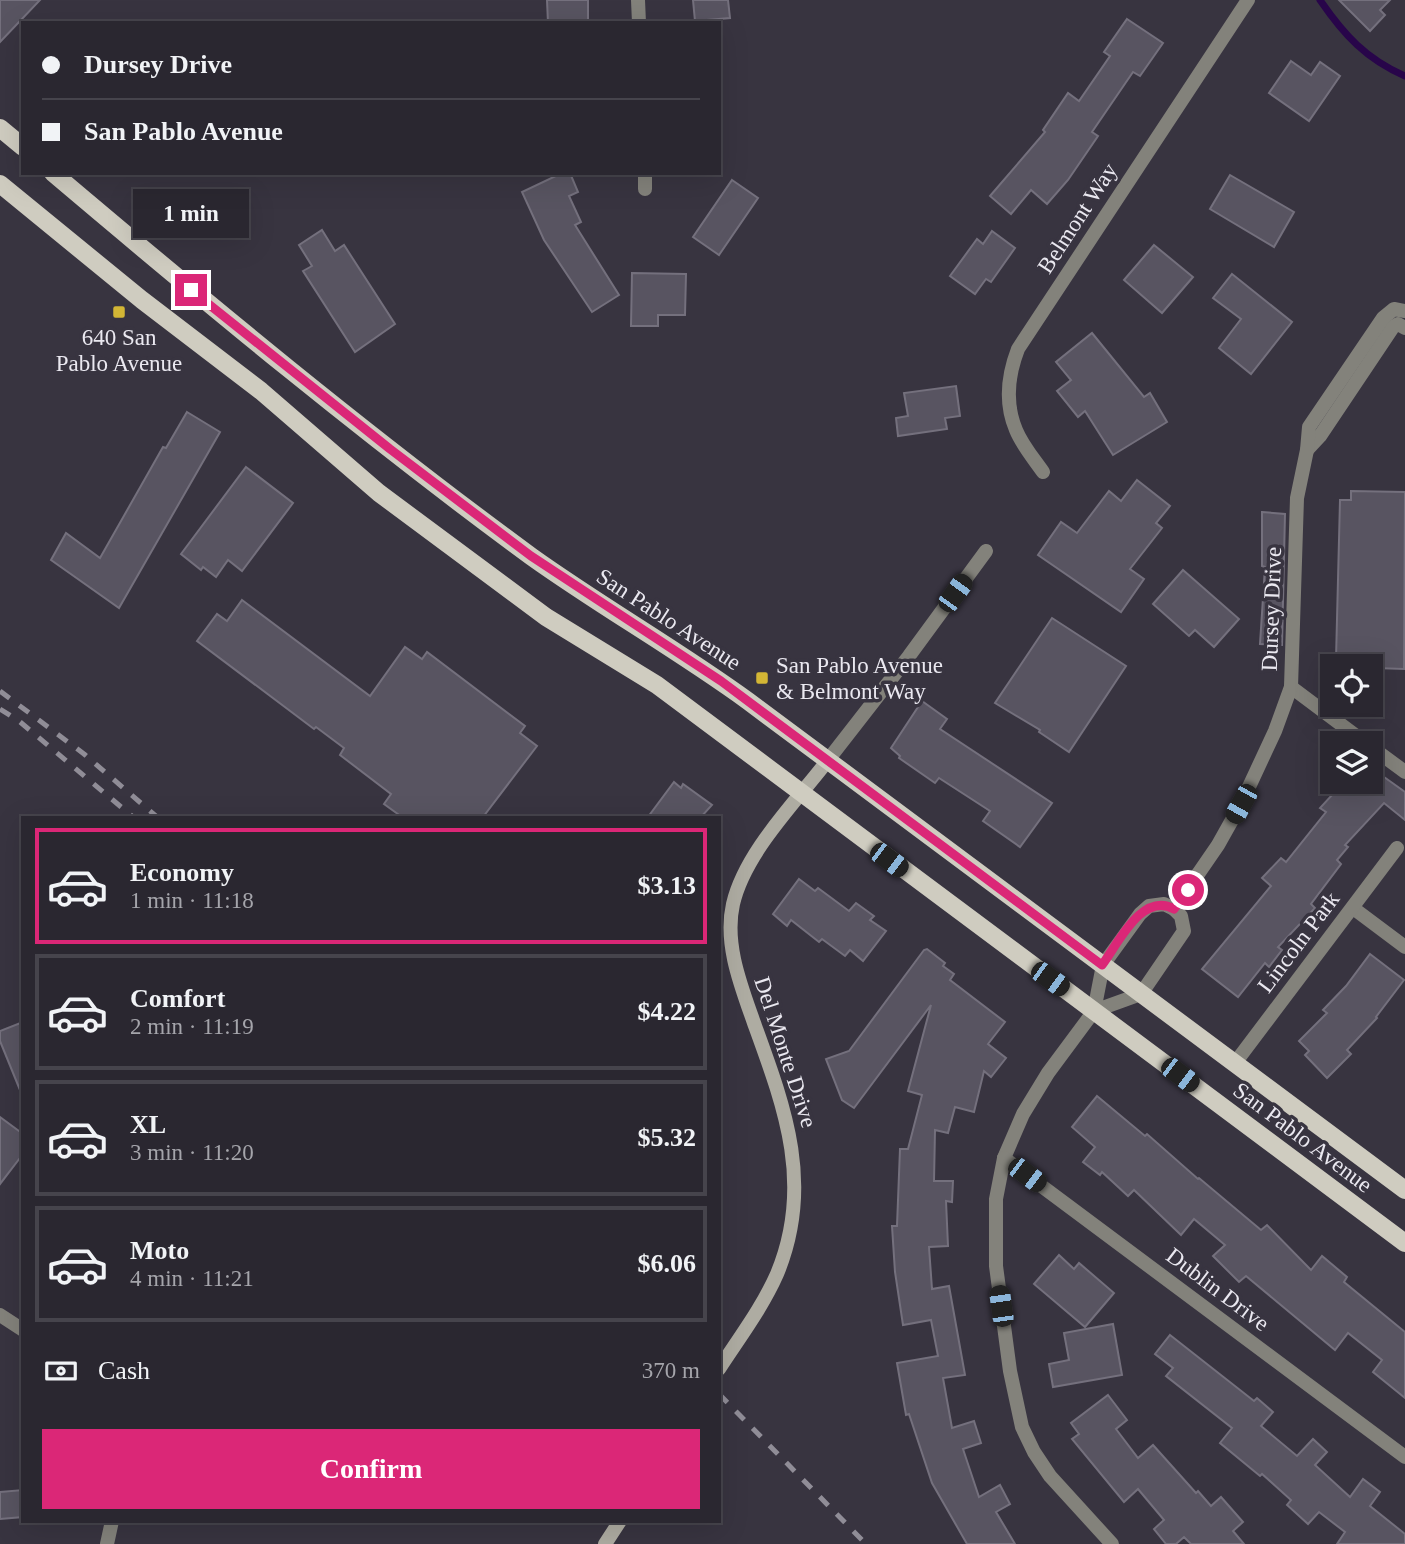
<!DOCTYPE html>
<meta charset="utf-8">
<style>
body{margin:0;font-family:"Times New Roman",serif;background:#36333c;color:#f1f3f6;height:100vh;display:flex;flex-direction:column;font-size:26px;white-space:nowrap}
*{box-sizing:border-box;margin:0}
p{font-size:23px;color:#a5a5ab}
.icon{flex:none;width:38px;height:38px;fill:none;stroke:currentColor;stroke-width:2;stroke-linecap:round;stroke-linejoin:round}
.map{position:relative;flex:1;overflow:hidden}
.panel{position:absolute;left:21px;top:816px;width:700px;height:707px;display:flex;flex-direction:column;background:#2a2730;border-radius:0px;box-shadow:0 7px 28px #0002,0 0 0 2px #46444c}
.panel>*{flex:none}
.guide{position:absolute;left:21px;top:21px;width:700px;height:154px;border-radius:0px;box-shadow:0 7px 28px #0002,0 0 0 2px #46444c;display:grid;align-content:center;height:154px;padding:0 21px;background:#2a2730}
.controls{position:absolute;left:1320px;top:654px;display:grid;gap:14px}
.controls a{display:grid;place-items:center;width:63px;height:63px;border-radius:0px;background:#2a2730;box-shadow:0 7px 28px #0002,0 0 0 2px #46444c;font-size:35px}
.end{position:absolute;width:32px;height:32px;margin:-16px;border:9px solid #db2777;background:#fff;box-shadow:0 0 0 4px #fff}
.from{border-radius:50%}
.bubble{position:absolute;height:49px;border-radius:0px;background:#2a2730;box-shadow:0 7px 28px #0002,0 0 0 2px #46444c;font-size:23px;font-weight:800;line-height:49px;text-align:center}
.car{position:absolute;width:21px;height:42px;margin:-21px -10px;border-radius:9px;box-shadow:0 0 5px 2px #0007;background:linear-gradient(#222 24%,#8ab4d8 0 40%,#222 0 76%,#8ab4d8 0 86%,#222 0)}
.guide b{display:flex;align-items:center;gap:24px;height:66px;font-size:26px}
.guide b+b{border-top:2px solid #46444c}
.guide i{width:18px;height:18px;background:#f1f3f6}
ul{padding:12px 0 0;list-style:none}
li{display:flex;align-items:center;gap:21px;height:116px;margin:0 14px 10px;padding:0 7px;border:4px solid #46444c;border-radius:0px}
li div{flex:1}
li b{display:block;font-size:26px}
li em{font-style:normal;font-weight:800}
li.current{border-color:#db2777}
li>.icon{width:63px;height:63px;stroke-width:1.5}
.pay{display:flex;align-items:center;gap:18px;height:77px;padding:0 21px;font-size:26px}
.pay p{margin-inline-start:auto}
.action{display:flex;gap:14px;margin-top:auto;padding:14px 21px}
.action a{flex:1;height:80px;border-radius:0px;background:#db2777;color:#fff;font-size:28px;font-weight:800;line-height:80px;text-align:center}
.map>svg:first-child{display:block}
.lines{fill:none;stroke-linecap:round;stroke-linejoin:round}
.stream{stroke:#28054a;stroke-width:7}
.building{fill:#585461;stroke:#74707d;stroke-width:2}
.street{stroke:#83827b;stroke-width:14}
.secondary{stroke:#aeaca2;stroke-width:14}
.primary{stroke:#cfccc0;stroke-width:18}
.rail{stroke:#908d97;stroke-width:5;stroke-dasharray:12 12;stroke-linecap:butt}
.route{stroke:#db2777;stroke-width:9}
.poi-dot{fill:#d3b635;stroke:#383440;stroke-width:2.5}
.labels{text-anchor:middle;stroke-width:7;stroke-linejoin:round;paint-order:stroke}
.street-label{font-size:23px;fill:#eae8f0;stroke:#383440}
.poi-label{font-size:23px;fill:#eae8f0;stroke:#383440}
</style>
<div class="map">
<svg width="1405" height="1544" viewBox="0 0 1405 1544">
<rect width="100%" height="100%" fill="#383440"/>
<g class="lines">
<path class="stream" d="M1320,0C1344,35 1366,59 1405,76"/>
</g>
<g class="building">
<path d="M0,0H40L0,42Z"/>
<path d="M547,0H588V23H548Z"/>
<path d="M693,0H728L730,18L695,21Z"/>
<path d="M1339,0H1390L1380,10L1385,15L1370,31Z"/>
<path d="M1127,19L1163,43L1140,76L1133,72L1092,132L1098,136L1068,180L1047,204L1031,190L1011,214L990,196L1045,132L1043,130L1068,93L1079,101L1110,56L1104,52Z"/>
<path d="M1291,61L1311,75L1320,62L1340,76L1309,121L1269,93Z"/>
<path d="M562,173H570L578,192L569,196L581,222L575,225L619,295L592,312L544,240L522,192Z"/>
<path d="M1230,175L1294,212L1274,247L1210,209Z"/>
<path d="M732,180L758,198L719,255L693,237Z"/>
<path d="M322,230L335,251L344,245L395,324L355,352L303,271L312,266L299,245Z"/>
<path d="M992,231L1015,248L991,282L986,279L975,294L950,276L977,239L983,244Z"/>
<path d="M1154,245L1193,277L1162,313L1124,280Z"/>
<path d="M632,273L686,274L685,315H658V326H631Z"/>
<path d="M1232,274L1292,322L1251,374L1219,348L1241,319L1213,298Z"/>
<path d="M1092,333L1144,397L1150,393L1167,422L1113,455L1085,411L1078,417L1057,391L1071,380L1056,362Z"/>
<path d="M956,386L960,416L945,418L947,429L898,436L896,418L908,416L904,393Z"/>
<path d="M187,412L220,432L119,608L51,560L66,533L100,558L163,447L166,448Z"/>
<path d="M246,467L293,503L242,571L228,560L216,577L203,567L201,570L181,554Z"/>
<path d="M1137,480L1170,506L1156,523L1162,528L1130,569L1144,579L1121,612L1038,555L1061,522L1077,533L1109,491L1121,501Z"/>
<path d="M1351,491L1405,492L1404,669L1345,667V659H1336L1340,500H1351Z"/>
<path d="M1262,512L1285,514L1282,645L1260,644L1265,567L1262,566Z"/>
<path d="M1183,570L1239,619L1214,647L1195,630L1189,636L1153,604Z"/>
<path d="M242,600L370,696L405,647L422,659L427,652L525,726L520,733L537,746L483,817H402L384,804L391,794L340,755L344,748L316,727L314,729L197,641L217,614L227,621Z"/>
<path d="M1052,618L1126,666L1069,752L1039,732L1040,730L995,703Z"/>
<path d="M922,701L947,719L940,729L1052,803L1020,847L983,821L990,811L939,778L935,783L899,758L900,756L891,748Z"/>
<path d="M1370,767L1405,792V820L1384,803L1345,845L1348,847L1337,860L1341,864L1311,904L1315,908L1278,947L1282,950L1269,967L1265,963L1238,997L1202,969L1271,886L1262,878L1281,858L1286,862L1326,812L1320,808L1344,782H1370Z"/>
<path d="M674,782L681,788L683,784L712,805L701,817H648Z"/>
<path d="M799,879L815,891L818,888L849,911L856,903L874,916L870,920L886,931L863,961L850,950L845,956L822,939L819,942L791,920L787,926L773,914Z"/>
<path d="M927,949L945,963L943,966L954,974L950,980L1005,1022L988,1044L1006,1058L991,1077L984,1071L974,1112L955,1107L948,1133L935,1130L934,1181H953L952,1202L946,1201L948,1246L929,1247L932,1289L949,1286L965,1375L943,1378L952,1428L974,1421L981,1443L963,1449L979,1497L1000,1485L1010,1504L996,1512L1015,1544H967L932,1483L909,1414L906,1415L897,1363L938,1356L931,1320L903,1325L895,1272L892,1226H897L900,1149H908L922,1095L908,1091L931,1005L854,1108L842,1100L826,1059L849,1051L924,950Z"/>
<path d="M1370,954L1404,980L1376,1017L1377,1018L1347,1050L1351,1054L1327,1078L1305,1055L1309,1051L1299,1041L1327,1013L1323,1010L1346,986Z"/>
<path d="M23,1022V1095H22L0,1041V1031Z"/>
<path d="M1097,1096L1145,1136L1147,1134L1198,1179L1199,1178L1261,1230L1267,1225L1311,1270L1322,1256L1347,1277L1344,1282L1405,1332V1398L1373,1372L1382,1360L1348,1333L1335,1350L1246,1276L1239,1282L1213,1256L1225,1245L1194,1219L1181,1235L1134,1190L1128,1196L1102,1172L1100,1175L1083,1162L1095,1147L1072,1127Z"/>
<path d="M0,1117L23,1134V1154L0,1184Z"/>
<path d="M1059,1255L1074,1269L1079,1263L1114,1293L1085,1327L1034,1284Z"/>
<path d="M1113,1324L1122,1375L1053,1387L1049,1364L1069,1360L1064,1333Z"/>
<path d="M1170,1335L1254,1401L1257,1398L1273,1412L1261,1426L1297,1456L1313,1439L1327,1452L1315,1465L1350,1497L1363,1479L1380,1492L1370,1506L1405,1534V1544H1337L1345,1532L1319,1512L1308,1524L1287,1505L1291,1500L1262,1474L1260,1476L1220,1443L1232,1428L1166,1376L1173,1368L1155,1354Z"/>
<path d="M1108,1395L1127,1420L1116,1429L1138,1458L1153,1445L1196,1493L1198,1491L1211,1506L1221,1497L1243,1522L1233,1531L1244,1544H1191L1184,1537L1176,1544H1166L1154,1529L1164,1520L1138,1489L1124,1502L1072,1439L1079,1434L1071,1423Z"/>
<path d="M23,1490V1517L0,1519V1492Z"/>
</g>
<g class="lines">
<g class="street">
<path d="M638,0L639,23"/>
<path d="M645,173V189"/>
<path d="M1307,450L1320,436L1393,327L1398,324L1405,328"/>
<path d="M1043,472C1034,459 1022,445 1016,430C1005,404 1008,375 1018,349L1248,0"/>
<path d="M1291,687L1367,744"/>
<path d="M1370,746L1405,772"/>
<path d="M828,760L909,656L986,551"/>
<path d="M1353,908L1405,947"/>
<path d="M1174,909L1218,845L1241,804L1275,731L1291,687L1297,498L1307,450L1309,427L1383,318L1394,309L1405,311"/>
<path d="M1094,1011L1141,994L1184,931L1181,916L1174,909L1164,904L1149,906L1140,914L1103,965L1094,1011L1048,1073L1023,1114L1004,1158L996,1199V1266L1010,1371L1022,1427L1034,1452L1050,1476L1112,1544"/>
<path d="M1235,1063L1397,848"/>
<path d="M1004,1158L1405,1457"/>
<path d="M0,1315L23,1330"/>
<path d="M107,1544L112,1521"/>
</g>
<g class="secondary">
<path d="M719,1369C739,1338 762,1308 777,1274C814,1185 785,1108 754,1023C741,986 724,944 733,904C745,852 796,802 828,760"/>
<path d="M605,1544L620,1521"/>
</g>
<g class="primary">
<path d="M0,128L23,147"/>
<path d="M53,173C209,305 367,436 532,557C602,607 678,650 748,701L1405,1190"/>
<path d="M0,184L142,300L261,391L379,493L546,617L657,685L1405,1243"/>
</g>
<g class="rail">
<path d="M0,691L84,754L157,817"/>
<path d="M0,709L19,721L133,817"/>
<path d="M719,1394L866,1544"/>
</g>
</g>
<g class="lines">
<path class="route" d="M191,290L390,449L531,556L721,681L1102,965C1118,944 1142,891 1174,909L1188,890"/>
</g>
<g class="poi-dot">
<rect x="112" y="305" width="14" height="14" rx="3.5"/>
<rect x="755" y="671" width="14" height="14" rx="3.5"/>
</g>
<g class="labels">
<g class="street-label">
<text transform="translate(1077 218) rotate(-57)" y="8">Belmont Way</text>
<text transform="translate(1271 609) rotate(-88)" y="8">Dursey Drive</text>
<text transform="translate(669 619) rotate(33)" y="8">San Pablo Avenue</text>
<text transform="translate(1298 942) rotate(-53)" y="8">Lincoln Park</text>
<text transform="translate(786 1052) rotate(72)" y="8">Del Monte Drive</text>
<text transform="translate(1303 1137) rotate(37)" y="8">San Pablo Avenue</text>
<text transform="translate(1218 1289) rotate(37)" y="8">Dublin Drive</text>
</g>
<g class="poi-label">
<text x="119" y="345">640 San<tspan x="119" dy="26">Pablo Avenue</tspan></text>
<text x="776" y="673" text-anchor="start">San Pablo Avenue<tspan x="776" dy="26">&amp; Belmont Way</tspan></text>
</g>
</g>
</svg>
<div class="controls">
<a><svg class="icon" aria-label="locate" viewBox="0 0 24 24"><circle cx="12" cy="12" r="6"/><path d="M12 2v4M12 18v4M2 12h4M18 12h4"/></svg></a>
<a><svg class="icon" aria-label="layers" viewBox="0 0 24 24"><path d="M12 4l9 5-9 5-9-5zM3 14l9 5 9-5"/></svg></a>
</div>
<i class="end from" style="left:1188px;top:890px"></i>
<i class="end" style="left:191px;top:290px"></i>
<div class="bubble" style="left:133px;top:189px;width:116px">1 min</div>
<i class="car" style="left:955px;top:593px;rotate:36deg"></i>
<i class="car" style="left:1241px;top:804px;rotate:209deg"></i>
<i class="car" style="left:889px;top:860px;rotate:127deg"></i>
<i class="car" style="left:1050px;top:979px;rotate:126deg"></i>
<i class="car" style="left:1180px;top:1075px;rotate:127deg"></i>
<i class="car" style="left:1027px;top:1175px;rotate:127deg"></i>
<i class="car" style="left:1001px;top:1306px;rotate:352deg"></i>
<div class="guide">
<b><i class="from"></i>Dursey Drive</b>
<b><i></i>San Pablo Avenue</b>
</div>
<section class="panel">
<ul>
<li class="current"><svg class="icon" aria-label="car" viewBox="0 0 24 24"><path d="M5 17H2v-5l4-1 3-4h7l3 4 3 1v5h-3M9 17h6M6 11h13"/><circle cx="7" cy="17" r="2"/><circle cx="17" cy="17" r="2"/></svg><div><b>Economy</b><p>1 min · 11:18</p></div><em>$3.13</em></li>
<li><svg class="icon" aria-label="car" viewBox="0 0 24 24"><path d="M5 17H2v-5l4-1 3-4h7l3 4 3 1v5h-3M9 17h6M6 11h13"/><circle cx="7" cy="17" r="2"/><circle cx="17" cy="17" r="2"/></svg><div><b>Comfort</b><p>2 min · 11:19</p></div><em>$4.22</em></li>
<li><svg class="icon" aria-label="car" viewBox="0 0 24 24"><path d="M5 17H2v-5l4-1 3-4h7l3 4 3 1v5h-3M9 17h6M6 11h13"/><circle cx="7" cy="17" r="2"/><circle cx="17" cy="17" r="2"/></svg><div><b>XL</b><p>3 min · 11:20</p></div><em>$5.32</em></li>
<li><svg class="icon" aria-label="car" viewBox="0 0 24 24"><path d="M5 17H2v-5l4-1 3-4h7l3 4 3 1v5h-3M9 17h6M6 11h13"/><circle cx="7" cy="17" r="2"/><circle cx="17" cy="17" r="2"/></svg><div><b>Moto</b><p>4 min · 11:21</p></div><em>$6.06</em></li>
</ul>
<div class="pay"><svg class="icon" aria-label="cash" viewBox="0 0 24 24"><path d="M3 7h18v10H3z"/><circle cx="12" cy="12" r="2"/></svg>Cash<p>370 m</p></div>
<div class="action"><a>Confirm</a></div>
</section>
</div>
